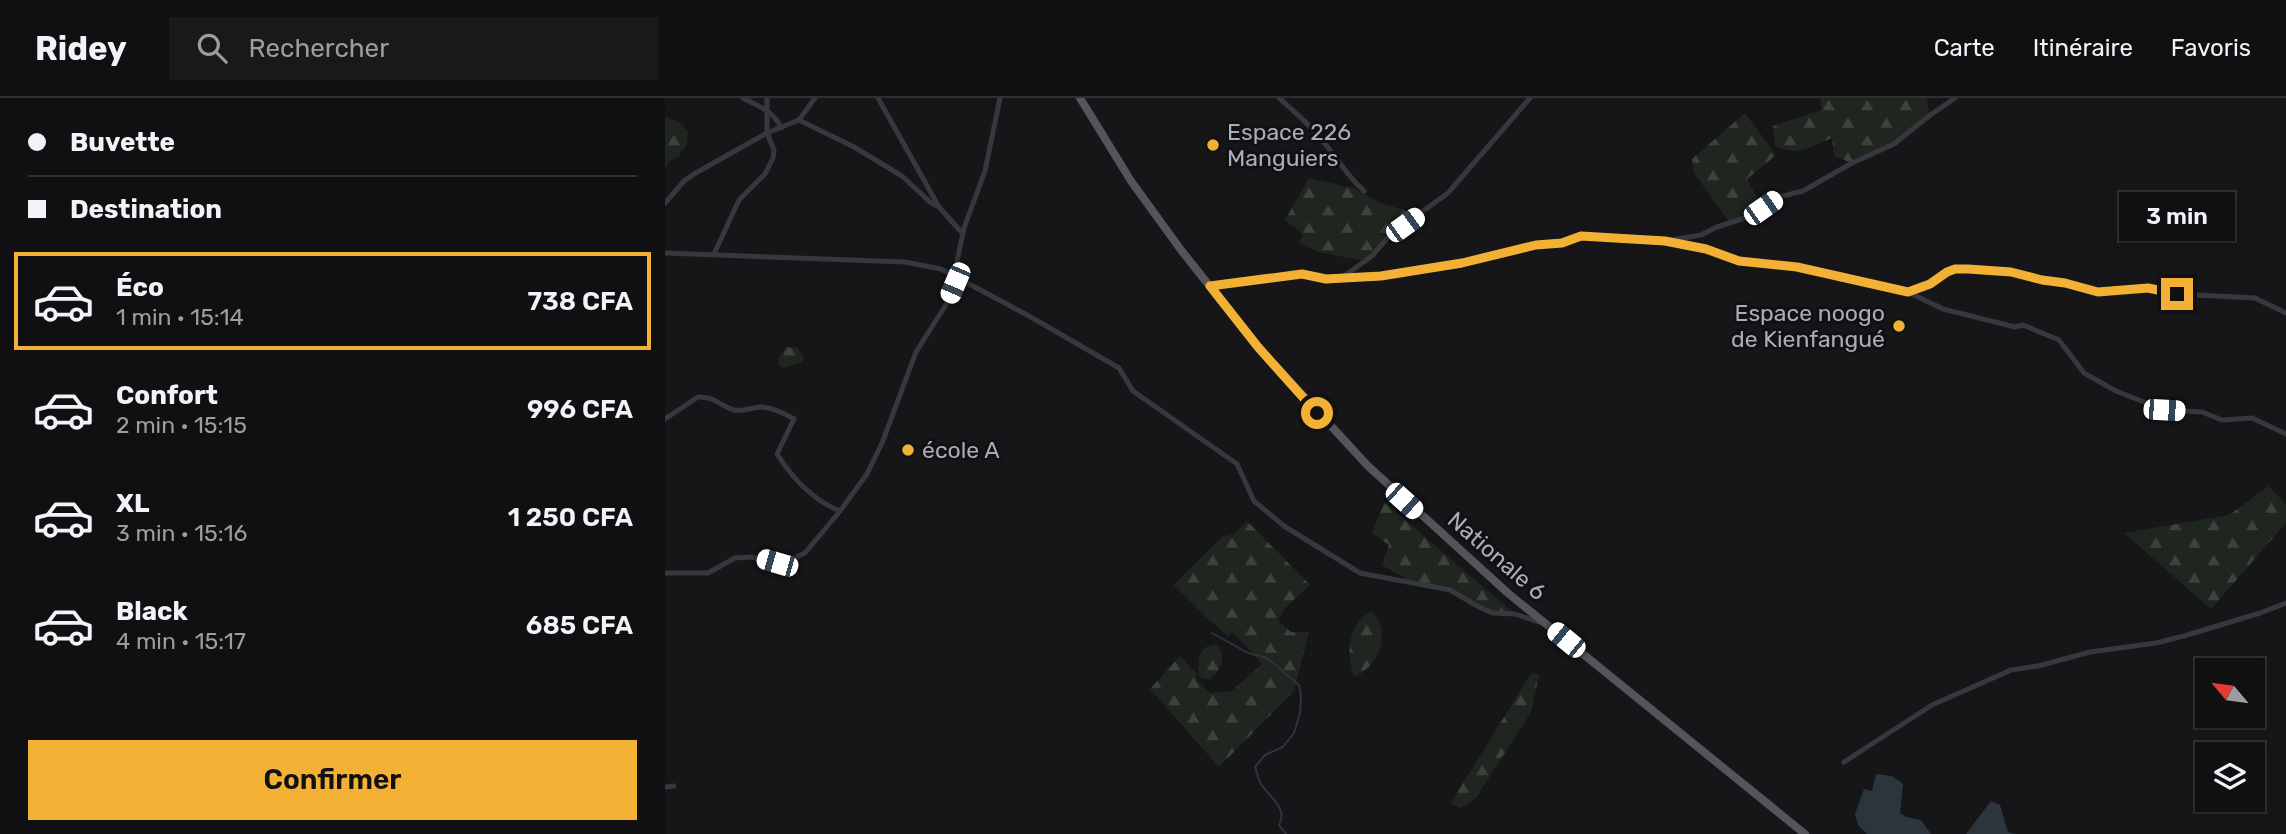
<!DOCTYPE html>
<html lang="fr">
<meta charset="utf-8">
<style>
body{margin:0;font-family:Rubik,sans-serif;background:#19191b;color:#f1f3f6;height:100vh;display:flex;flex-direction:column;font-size:26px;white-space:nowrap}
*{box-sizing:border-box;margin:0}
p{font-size:23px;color:#9c9d9f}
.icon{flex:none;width:38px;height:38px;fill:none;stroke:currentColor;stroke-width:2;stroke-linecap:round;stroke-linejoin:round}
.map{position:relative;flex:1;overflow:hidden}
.side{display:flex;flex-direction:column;background:#101012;width:665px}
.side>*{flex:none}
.top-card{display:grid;align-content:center;height:154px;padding:0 28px;background:#101012}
.needle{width:46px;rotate:299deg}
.tools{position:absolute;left:1530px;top:560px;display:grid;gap:14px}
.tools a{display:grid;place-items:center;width:70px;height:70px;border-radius:0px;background:#101012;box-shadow:0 2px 5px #0004,0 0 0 2px #303032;font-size:35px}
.end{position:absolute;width:32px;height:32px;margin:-16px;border:9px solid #f2b134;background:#111;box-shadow:0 0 0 4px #111}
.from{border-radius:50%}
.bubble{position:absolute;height:49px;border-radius:0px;background:#101012;box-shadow:0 2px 5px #0004,0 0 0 2px #303032;font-size:23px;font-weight:600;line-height:49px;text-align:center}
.car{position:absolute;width:21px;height:42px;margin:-21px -10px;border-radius:9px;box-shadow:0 0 5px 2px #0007;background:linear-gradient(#fff 24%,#345 0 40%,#fff 0 76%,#345 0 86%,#fff 0)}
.top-card b{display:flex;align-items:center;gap:24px;height:66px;font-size:26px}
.top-card b+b{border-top:2px solid #303032}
.top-card i{width:18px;height:18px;background:#f1f3f6}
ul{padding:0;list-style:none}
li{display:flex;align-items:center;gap:21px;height:98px;margin:0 14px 10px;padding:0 14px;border:4px solid transparent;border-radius:0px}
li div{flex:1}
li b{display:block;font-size:26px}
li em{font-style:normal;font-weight:600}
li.current{border-color:#f2b134}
li>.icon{width:63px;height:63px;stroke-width:1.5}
.button{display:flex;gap:14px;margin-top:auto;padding:14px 28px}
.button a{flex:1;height:80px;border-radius:0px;background:#f2b134;color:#111;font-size:28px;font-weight:600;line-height:80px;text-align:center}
header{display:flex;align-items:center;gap:42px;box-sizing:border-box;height:98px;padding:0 35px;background:#101012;border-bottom:2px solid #303032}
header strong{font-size:33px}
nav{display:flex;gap:38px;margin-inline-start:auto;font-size:24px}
.search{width:490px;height:63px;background:#19191b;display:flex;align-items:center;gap:18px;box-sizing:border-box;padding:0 24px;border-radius:0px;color:#9c9d9f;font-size:26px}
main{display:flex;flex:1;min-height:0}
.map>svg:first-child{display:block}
.forest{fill:url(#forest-firs)}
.water{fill:#2c353c}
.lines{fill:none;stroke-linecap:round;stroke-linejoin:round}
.stream{stroke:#2c353c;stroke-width:2}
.street{stroke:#37383d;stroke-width:5}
.primary{stroke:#53555c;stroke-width:8}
.route{stroke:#f2b134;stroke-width:9}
.poi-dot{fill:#f2b134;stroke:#111113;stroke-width:2.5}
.labels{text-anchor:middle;stroke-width:6;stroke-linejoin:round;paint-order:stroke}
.poi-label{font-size:23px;fill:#a8adb8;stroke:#111113;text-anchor:start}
.street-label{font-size:23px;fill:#a8adb8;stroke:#111113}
</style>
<header>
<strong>Ridey</strong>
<div class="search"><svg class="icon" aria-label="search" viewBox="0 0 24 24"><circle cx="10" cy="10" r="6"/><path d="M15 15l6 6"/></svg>Rechercher</div>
<nav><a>Carte</a><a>Itinéraire</a><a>Favoris</a></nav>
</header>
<main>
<section class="side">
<div class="top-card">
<b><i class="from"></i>Buvette</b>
<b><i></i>Destination</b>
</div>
<ul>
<li class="current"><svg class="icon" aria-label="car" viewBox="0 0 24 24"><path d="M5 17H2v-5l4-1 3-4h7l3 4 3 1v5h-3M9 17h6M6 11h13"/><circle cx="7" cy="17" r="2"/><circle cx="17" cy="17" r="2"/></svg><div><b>Éco</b><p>1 min · 15:14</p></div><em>738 CFA</em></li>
<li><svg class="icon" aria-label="car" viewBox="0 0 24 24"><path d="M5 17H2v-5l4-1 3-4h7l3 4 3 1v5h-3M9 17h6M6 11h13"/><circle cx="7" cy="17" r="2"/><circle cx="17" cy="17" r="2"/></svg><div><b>Confort</b><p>2 min · 15:15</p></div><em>996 CFA</em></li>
<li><svg class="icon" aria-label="car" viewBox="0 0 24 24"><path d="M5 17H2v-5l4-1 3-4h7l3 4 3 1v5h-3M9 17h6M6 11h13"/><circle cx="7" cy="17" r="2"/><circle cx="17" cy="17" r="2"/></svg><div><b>XL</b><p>3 min · 15:16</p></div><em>1 250 CFA</em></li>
<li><svg class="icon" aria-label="car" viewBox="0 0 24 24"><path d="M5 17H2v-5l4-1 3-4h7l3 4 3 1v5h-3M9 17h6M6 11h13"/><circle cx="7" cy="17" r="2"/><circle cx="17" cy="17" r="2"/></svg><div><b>Black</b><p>4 min · 15:17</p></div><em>685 CFA</em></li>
</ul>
<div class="button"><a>Confirmer</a></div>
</section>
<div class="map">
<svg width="1621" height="736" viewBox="0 0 1621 736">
<defs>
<pattern id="forest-firs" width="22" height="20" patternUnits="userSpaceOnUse" patternTransform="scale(1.75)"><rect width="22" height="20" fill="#1e261f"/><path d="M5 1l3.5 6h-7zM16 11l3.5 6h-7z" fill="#3c433d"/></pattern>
</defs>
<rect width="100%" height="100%" fill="#161618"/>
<g class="forest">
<path d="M1155,0H1262L1264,18L1229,46L1187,65L1169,58L1167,40C1145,49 1133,59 1110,48L1108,28L1157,12Z"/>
<path d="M1080,15L1111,57L1082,81L1098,110L1066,126L1029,75L1027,61Z"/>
<path d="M0,18L14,24L23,33C22,43 24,49 15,54L14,59L5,63L0,71Z"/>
<path d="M644,80L690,91L713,104L754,117L725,137L700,163L653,154L634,144L638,136L620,122Z"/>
<path d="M121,249L133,250L139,261L135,265L119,270L114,267L113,261Z"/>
<path d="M1604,388L1621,407V425L1546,511L1459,435L1564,417Z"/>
<path d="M719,404L850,516L828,515L785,492L748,485L717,467L724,447L707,435Z"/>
<path d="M582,423L645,487L620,510L613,522L626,534H644L629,593L554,669L485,591L515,558L531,575L532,582L545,595L567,593L597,566L568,534L563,538L545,523L509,487L557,439L569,436Z"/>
<path d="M706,513C727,532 715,569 689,579C681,554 682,529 706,513Z"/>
<path d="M550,546C563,556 557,572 545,581H538L534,578C533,562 532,550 550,546Z"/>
<path d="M867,574L874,577L866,614L811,700L796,710L785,706Z"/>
</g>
<g class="water">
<path d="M1211,676L1227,678L1238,686L1235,715L1241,719L1256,722L1266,736H1202L1193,727L1190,716L1199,691L1207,693Z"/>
<path d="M1326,703L1335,707L1343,734L1351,736H1301Z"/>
</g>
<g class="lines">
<path class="stream" d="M547,535L583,555L602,560L634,587L636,598L635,615L629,635L618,649L600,657L590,669C592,674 593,681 596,686C605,700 623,709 614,727L621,736"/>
<g class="street">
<path d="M78,0C93,8 109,13 116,30"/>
<path d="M213,0L274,109L298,136"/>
<path d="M614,0C631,15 647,29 661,47C674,63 683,79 699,93"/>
<path d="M134,22L189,49L237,78L266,105L274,109"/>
<path d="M0,105L19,83L29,76L102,35L134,22L150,0"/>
<path d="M1006,142L1036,137L1052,129L1086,118L1114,99L1138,93L1187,65L1229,46L1264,18L1290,0"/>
<path d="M0,155L240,164L276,171L364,218L454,270L468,293L572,366L589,403L619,428L695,475L785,492L814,509L828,515L850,516L877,525"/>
<path d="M49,156L74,102L100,76L108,60L109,52L102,35V0"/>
<path d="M678,179L699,180L761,172L871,147L897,145L916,138L984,142L1041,151L1074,163L1117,166L1147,172L1243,194L1278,211L1350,229L1358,227L1394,242L1419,275L1451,293L1499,312L1537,314L1557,322L1587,320L1621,336"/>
<path d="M545,188L637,176L661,182L678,179L707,158L725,137L783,95L865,0"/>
<path d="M1243,194L1265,186L1281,174L1290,171H1303L1346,174L1378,182L1400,185L1433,194L1483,190L1512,196L1590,200L1621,215"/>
<path d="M0,321L33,299C49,298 55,308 69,312C79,314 87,309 97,309C108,310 119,315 129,321L112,356C128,381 147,402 175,413"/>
<path d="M0,475H43L70,460L86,459L112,465L123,463L140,455L175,413L202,376L217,345L251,254L282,205L290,185L289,178L299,130L320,73L335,0"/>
<path d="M1179,664L1267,607L1346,572L1373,568L1425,554L1491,545L1519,538L1595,515L1621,505"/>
<path d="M0,689L9,688"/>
</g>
<path class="primary" d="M415,0L466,83L516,152L593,249L703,368L844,496L1140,736"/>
</g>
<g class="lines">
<path class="route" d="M652,315L593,249L545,188L637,176L661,181L716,178L797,165L871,147L897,145L916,138L1000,143L1041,151L1074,163L1132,169L1243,194L1265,186L1282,174L1290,171H1303L1346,174L1377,182L1400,185L1433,194L1483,190L1512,196"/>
</g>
<g class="poi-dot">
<circle cx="548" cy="47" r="7"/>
<circle cx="1234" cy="228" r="7"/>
<circle cx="243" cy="352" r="7"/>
</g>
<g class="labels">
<g class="poi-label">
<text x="562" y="42">Espace 226<tspan x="562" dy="26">Manguiers</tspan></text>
<text x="1220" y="223" text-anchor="end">Espace noogo<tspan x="1220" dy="26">de Kienfangué</tspan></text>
<text x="257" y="360">école A</text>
</g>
<g class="street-label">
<text transform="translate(832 458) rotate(41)" y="8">Nationale 6</text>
</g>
</g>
</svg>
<div class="tools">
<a><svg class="needle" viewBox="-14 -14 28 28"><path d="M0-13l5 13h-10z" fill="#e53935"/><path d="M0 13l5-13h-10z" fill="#9c9d9f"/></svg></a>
<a><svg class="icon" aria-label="layers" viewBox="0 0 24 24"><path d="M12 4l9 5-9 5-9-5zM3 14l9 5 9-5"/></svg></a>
</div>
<i class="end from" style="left:652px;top:315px"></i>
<i class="end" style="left:1512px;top:196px"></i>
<div class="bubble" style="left:1454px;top:94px;width:116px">3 min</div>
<i class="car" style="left:1098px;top:110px;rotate:55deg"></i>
<i class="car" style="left:740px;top:127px;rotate:54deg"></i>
<i class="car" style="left:290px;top:185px;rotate:203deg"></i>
<i class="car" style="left:1499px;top:312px;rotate:93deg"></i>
<i class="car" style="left:739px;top:403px;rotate:132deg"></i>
<i class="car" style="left:112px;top:465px;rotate:286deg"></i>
<i class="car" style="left:901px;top:542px;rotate:309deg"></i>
</div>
</main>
